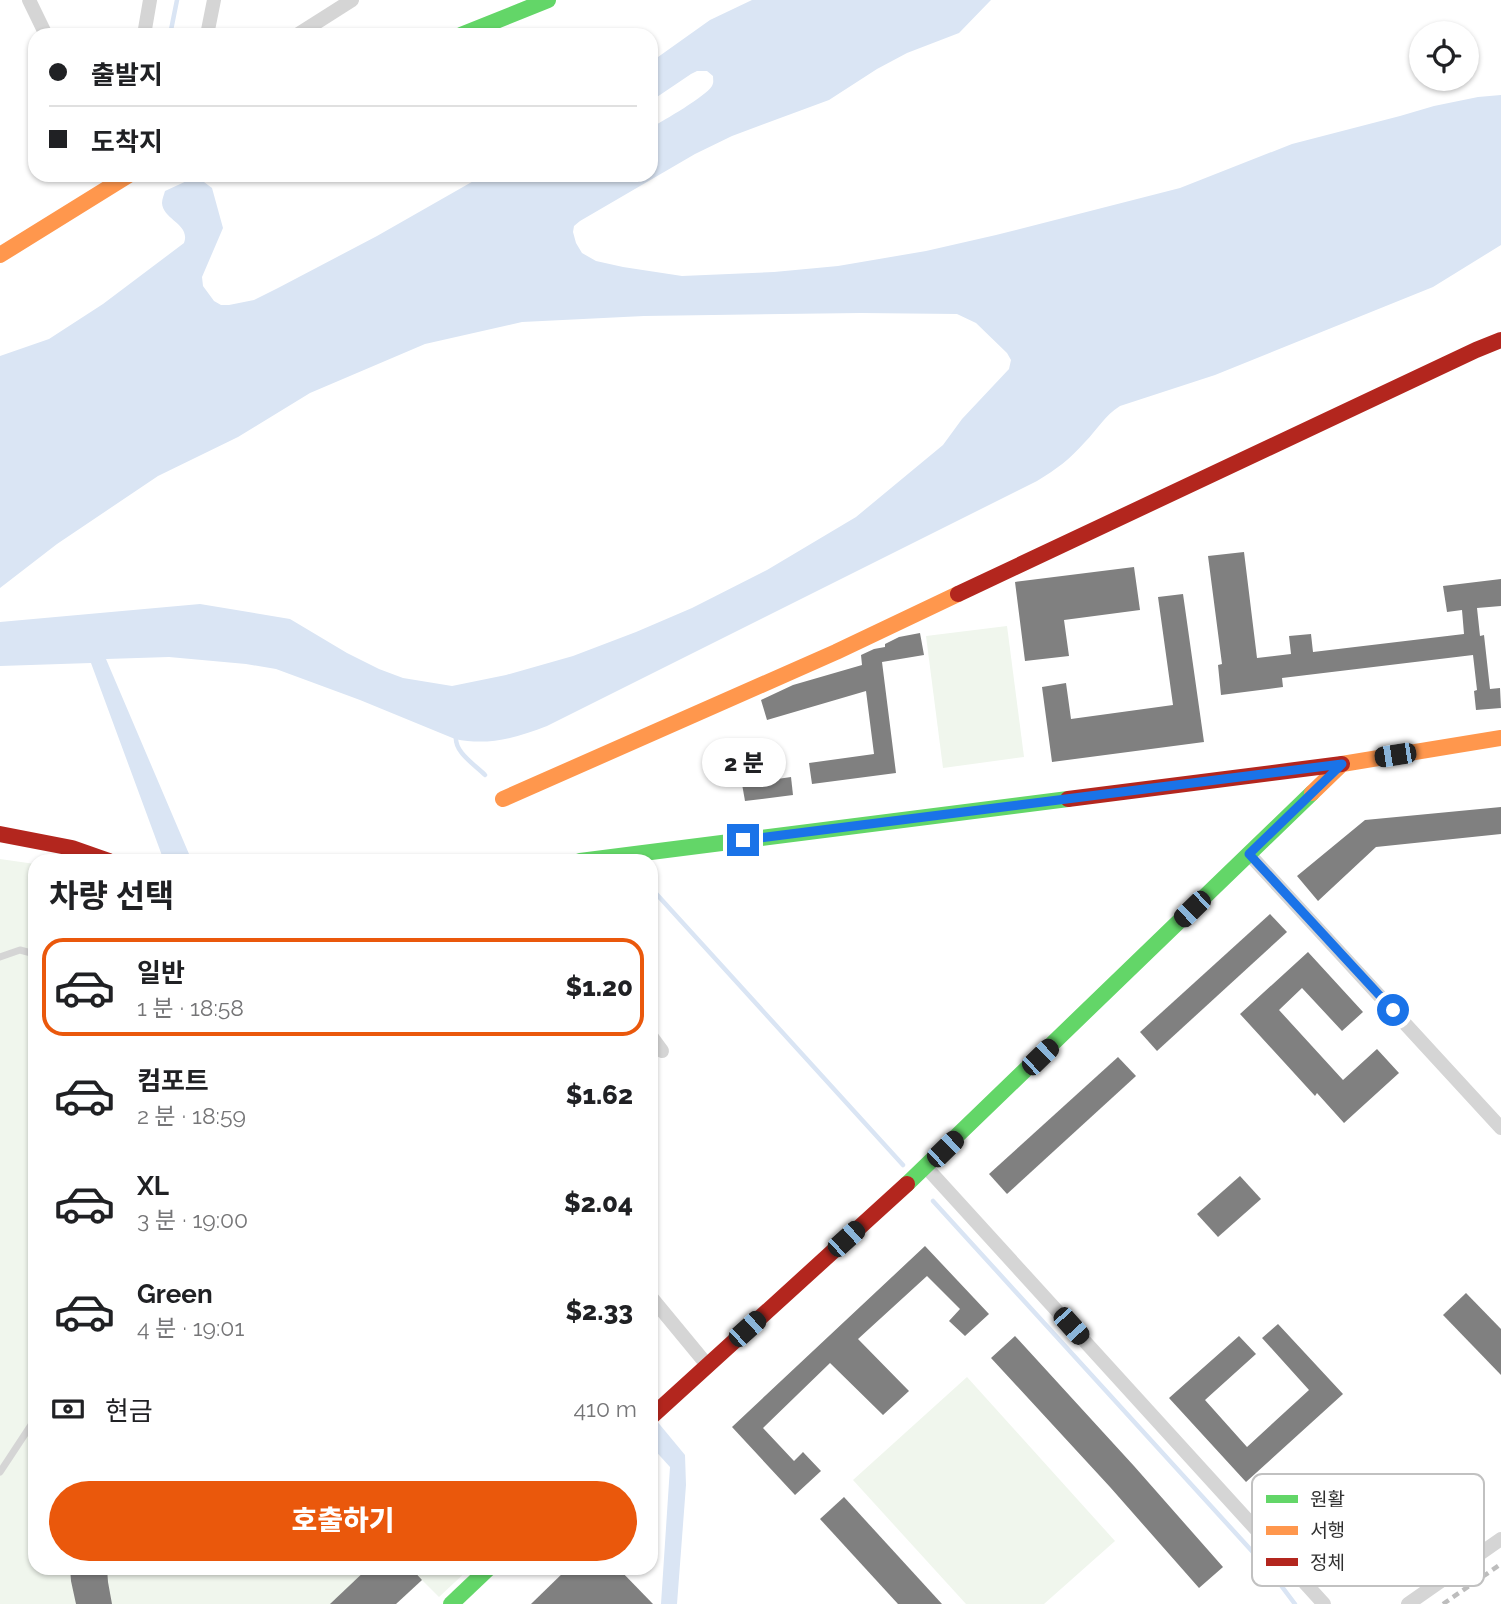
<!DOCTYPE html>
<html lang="ko">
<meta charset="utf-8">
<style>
body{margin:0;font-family:Raleway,"Noto Sans KR",sans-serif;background:#f2f2f2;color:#202124;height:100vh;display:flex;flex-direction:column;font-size:26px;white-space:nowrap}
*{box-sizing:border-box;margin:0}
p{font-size:23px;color:#757577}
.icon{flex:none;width:38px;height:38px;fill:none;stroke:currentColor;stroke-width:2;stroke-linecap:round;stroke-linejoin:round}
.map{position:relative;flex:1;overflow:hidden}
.side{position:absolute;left:28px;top:854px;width:630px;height:721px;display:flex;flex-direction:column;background:#fff;border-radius:21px;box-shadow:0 2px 5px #0004}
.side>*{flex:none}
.top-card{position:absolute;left:28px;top:28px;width:630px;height:154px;border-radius:21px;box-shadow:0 2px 5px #0004;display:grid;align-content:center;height:154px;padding:0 21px;background:#fff}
.controls{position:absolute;left:1409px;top:21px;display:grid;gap:14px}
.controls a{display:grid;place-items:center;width:70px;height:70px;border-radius:50%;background:#fff;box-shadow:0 2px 5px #0004;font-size:35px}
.end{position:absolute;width:32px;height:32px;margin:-16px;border:9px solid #1a73e8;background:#fff;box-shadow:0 0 0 4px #fff}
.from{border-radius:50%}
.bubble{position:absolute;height:49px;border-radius:24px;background:#fff;box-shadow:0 2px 5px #0004;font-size:23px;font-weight:800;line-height:49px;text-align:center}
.car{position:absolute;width:21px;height:42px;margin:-21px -10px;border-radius:9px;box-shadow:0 0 5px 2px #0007;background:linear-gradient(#222 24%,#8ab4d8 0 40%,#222 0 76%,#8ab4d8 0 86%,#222 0)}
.top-card b{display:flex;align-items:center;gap:24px;height:66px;font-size:26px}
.top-card b+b{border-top:2px solid #e0e0e0}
.top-card i{width:18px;height:18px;background:#202124}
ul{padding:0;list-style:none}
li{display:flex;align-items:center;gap:21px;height:98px;margin:0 14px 10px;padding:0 7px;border:4px solid transparent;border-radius:21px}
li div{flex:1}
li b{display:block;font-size:26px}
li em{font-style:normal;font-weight:800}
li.selected{border-color:#ea580c}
li>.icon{width:63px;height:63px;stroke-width:1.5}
h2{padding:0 21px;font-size:32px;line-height:84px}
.pay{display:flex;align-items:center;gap:18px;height:77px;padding:0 21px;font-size:26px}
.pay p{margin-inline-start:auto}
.primary-button{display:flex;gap:14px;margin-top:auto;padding:14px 21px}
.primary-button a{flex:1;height:80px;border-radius:42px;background:#ea580c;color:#fff;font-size:28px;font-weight:800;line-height:80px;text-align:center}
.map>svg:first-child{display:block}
.green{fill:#f0f6ed}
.water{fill:#dae5f4}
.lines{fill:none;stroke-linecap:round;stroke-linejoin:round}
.stream{stroke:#dae5f4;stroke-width:4.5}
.building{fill:#808080}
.lane{stroke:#d5d5d5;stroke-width:7}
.street{stroke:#d5d5d5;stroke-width:14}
.fast{stroke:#63d668;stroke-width:16}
.slow{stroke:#ff974d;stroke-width:16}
.jam{stroke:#b3261e;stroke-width:16}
.rail{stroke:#bdbdbd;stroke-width:4.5;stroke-dasharray:7 5;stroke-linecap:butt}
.route{stroke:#1a73e8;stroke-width:9}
.key{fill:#fff;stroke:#c1c1c1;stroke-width:2}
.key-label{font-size:19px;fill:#313131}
</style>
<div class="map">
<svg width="1501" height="1604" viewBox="0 0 1501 1604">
<rect width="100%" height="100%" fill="#fff"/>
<g class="green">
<path d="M1007,626L1024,757L943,768L926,636Z"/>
<path d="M0,859L35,864V1568H470L439,1597L422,1580L396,1604H0Z"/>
<path d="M967,1377L1115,1541L1044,1604H966L853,1480Z"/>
</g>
<g class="water">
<path d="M752,0H991L959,33L907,53L877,69L829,100L732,136L695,154L580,221L574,226L573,232L576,243L582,253L596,261L623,267L682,276L774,272L838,266L926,251L996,235L1180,188L1292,144L1400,116L1434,106L1478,97L1501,95V245L1433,287L1215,375L1120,406C1105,415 1097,430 1085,442C1070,459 1057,469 1037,481L547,726C516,738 488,746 455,739L360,700L276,669L246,664L169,657L106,659L192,861H164L91,663L0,666V622L200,604L290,619L347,653L379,669L403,678L452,686L506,675L573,656L636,632L692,608L767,570L856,517L943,445L962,419L1009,369L1011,360L1007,353L976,323L957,314L861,313L644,316L522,322L425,344L310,393L238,437L158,476L57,544L0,588V356L49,339L103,304L184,243C191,224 163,220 162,203C162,199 164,195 165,191L191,179L204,182L212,188L223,228L202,277L203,286L214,301L221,305H229L254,300L278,288L377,236L484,175H651V128C664,120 705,97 712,86C714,82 713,80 713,76L707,71H697L691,74L651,101V62L710,20Z"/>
<path d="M651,1414L685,1455L686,1485L677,1604H661L670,1467L651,1446Z"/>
</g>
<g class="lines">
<g class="stream">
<path d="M170,35L177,0"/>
<path d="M456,736C454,752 474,764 485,775"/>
<path d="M651,888L903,1165"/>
<path d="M933,1201L1271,1572L1295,1604"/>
</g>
</g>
<g class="building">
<path d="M1244,552L1257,658L1291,654L1289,636L1311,634L1313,652L1464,634L1462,610L1447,612L1443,586L1501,579V606L1477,608L1480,636L1484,635L1490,689L1500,688L1501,708L1476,710L1474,691L1477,690L1473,655L1282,678L1283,687L1221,695L1218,665L1222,664L1208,556Z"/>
<path d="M1134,567L1140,610L1064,620L1069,656L1025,661L1015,582Z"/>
<path d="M1183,594L1204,742L1052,762L1042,687L1066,683L1071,719L1173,705L1158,597Z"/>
<path d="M920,633L924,655L882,662L896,773L812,784L809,763L874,754L866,691L767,720L761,700L793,685L862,665L861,655L874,649L885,647V644L899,637Z"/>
<path d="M791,777L793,795L745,801L742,784Z"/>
<path d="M1501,807V834L1376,847L1318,901L1297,876L1365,820Z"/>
<path d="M1270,914L1287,932L1157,1051L1140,1032Z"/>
<path d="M1308,952L1363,1012L1342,1031L1302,988L1279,1010L1343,1080L1377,1049L1399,1073L1344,1123L1317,1093L1315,1096L1240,1014Z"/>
<path d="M1118,1057L1136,1076L1007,1194L989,1174Z"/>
<path d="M1240,1176L1261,1199L1218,1237L1197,1214Z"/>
<path d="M925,1246L989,1314L965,1336L949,1321L960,1309L927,1276L858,1339L909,1391L883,1415L830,1363L763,1428L794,1461L803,1452L821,1471L795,1495L732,1427Z"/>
<path d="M1466,1293L1501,1329V1375L1443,1315Z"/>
<path d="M1278,1324L1343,1394L1246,1482L1169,1398L1239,1336L1256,1354L1205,1400L1247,1447L1309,1390L1262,1338Z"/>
<path d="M1015,1336L1134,1466L1223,1567L1199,1588L1110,1487L991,1358Z"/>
<path d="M844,1497L942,1604H898L820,1519Z"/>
<path d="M70,1568H107L108,1582L112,1604H76L71,1581Z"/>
<path d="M368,1568H411L422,1580L396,1604H330Z"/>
<path d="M568,1568H618L653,1604H531Z"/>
</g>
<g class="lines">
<g class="lane">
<path d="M0,957L20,950L35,954"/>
<path d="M0,1472L35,1419"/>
</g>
<g class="street">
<path d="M29,0L46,35"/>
<path d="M144,35L150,0"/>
<path d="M207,35L214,0"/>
<path d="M297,35L352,0"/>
<path d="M1249,854L1501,1128"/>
<path d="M651,1036L662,1051"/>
<path d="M926,1167L1324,1604"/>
<path d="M651,1297L708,1366"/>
<path d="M1408,1604L1501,1539"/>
</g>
<g class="fast">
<path d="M461,35L548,0"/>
<path d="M580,861L1068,799"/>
<path d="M907,1184L1312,793"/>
<path d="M451,1604L489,1568"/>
</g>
<g class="slow">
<path d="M0,255L129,175"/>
<path d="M1312,793L1342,764L1501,738"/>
<path d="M503,799L836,652L958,594"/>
</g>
<g class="jam">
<path d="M958,594L1476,350L1501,340"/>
<path d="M1068,799L1342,764"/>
<path d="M0,834L72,848L109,861"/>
<path d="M651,1417L907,1184"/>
</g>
<path class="rail" d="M1443,1604L1501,1564"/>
</g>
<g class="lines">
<path class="route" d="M743,840L1342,764L1249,854L1393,1010"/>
</g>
<rect x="1252" y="1474" width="232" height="112" rx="10" class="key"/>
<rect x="1266" y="1495" width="32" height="8" fill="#63d668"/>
<rect x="1266" y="1526" width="32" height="9" fill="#ff974d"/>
<rect x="1266" y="1558" width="32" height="8" fill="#b3261e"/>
<g class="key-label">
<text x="1310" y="1506">원활</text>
<text x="1310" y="1537">서행</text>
<text x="1310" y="1569">정체</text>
</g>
</svg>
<div class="controls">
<a><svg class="icon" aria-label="locate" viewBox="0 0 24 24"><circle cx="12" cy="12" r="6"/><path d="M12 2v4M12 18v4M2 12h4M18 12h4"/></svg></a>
</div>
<i class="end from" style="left:1393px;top:1010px"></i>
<i class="end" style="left:743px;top:840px"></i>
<div class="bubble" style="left:702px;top:738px;width:84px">2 분</div>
<i class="car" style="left:1395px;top:755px;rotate:261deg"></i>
<i class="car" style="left:1192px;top:909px;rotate:226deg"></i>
<i class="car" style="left:1040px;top:1057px;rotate:46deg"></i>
<i class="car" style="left:945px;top:1149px;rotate:46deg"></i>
<i class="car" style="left:846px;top:1239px;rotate:48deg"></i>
<i class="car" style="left:1071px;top:1326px;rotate:138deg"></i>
<i class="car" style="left:747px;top:1329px;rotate:48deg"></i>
<div class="top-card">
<b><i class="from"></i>출발지</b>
<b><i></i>도착지</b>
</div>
<section class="side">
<h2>차량 선택</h2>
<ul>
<li class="selected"><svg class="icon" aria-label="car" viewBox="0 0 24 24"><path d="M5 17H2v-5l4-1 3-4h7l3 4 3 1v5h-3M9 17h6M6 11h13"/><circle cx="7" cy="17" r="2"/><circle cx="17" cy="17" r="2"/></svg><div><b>일반</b><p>1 분 · 18:58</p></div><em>$1.20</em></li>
<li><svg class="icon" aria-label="car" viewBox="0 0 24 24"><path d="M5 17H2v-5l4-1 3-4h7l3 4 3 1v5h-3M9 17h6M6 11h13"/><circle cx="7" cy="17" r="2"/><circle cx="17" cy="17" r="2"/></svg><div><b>컴포트</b><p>2 분 · 18:59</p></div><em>$1.62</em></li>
<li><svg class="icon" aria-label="car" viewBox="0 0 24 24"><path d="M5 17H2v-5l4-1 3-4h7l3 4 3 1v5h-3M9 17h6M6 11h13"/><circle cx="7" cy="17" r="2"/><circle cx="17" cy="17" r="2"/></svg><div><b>XL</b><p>3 분 · 19:00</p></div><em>$2.04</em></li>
<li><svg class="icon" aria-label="car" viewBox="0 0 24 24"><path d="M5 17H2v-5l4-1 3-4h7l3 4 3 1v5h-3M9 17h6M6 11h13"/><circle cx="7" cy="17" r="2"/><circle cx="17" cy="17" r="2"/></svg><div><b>Green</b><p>4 분 · 19:01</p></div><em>$2.33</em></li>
</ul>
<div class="pay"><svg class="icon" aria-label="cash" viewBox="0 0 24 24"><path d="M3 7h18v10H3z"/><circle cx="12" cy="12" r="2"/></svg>현금<p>410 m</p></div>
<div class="primary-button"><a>호출하기</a></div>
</section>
</div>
